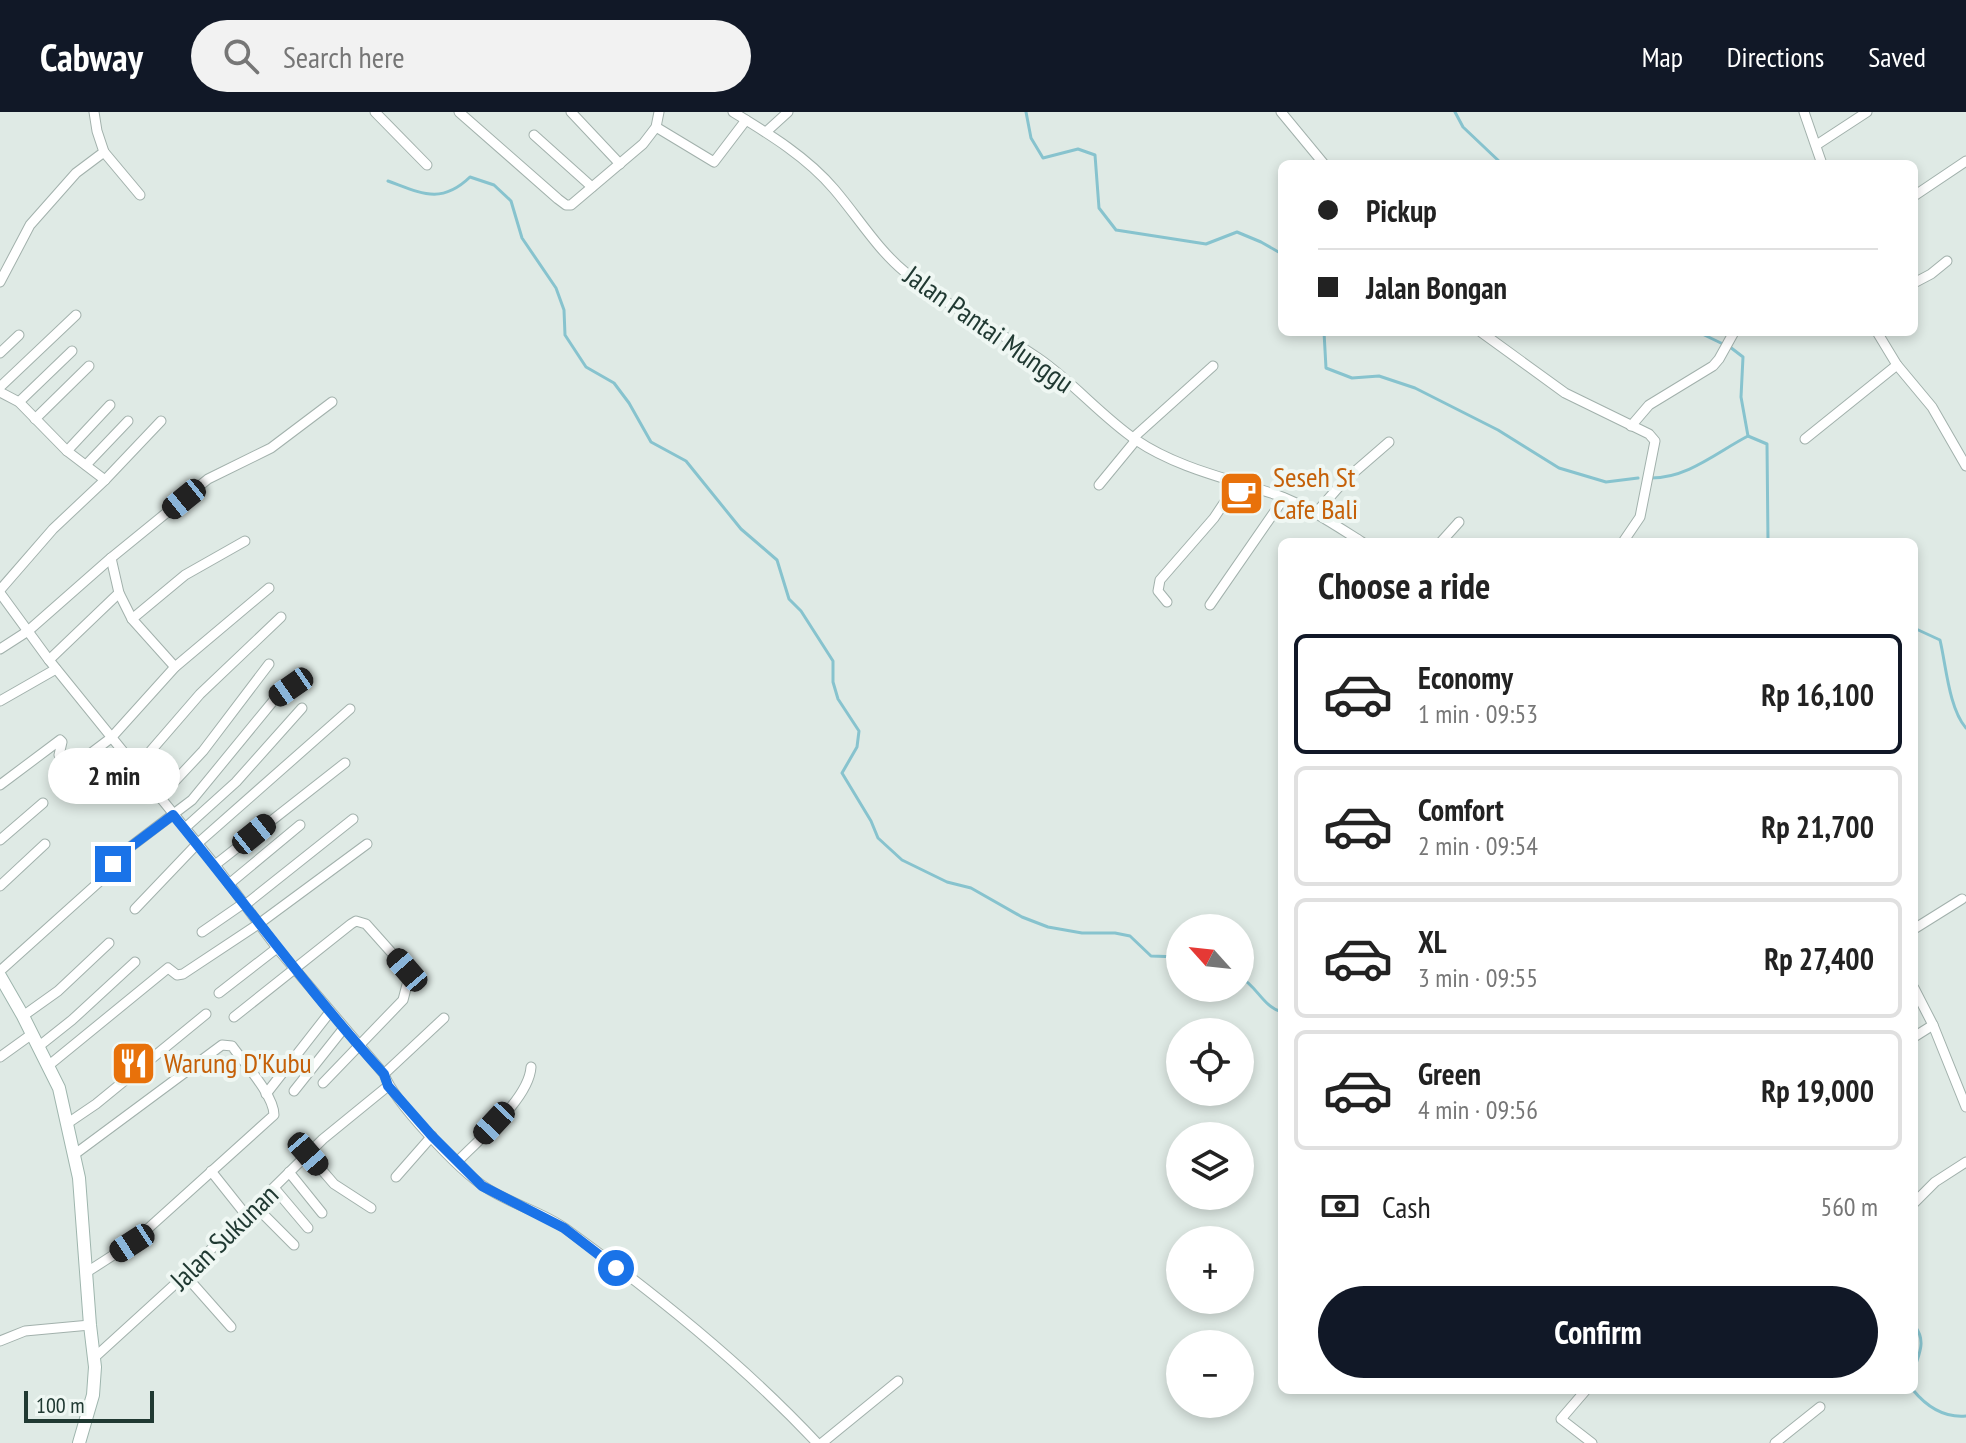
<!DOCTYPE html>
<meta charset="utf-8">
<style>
body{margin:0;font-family:"PT Sans Narrow",sans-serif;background:#f2f2f2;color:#222;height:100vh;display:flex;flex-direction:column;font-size:30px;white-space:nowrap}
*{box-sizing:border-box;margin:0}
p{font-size:26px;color:#767676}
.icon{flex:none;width:44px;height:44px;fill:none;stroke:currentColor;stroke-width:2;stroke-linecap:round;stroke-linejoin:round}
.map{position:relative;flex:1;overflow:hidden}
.side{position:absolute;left:1278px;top:426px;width:640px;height:856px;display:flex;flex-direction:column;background:#fff;border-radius:12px;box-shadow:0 4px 12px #0003}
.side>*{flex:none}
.hud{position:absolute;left:1278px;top:48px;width:640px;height:176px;border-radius:12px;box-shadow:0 4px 12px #0003;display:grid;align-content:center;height:176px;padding:0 40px;background:#fff}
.needle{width:52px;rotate:297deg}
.fabs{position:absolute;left:1166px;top:802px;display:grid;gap:16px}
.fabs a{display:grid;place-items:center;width:88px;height:88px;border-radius:50%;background:#fff;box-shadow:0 4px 12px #0003;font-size:40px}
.scale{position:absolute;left:24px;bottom:20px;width:130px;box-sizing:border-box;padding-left:8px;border:4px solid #203932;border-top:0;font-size:22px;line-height:28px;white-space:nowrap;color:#203932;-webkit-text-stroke:6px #eff7f3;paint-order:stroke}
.end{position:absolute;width:36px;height:36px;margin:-18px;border:10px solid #1a73e8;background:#fff;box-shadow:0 0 0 4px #fff}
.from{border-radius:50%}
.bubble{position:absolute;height:56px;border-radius:28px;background:#fff;box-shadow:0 4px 12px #0003;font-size:26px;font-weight:600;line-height:56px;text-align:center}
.car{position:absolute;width:24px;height:48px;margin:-24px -12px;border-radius:10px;box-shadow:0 0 6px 2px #0007;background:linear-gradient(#222 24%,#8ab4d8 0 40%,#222 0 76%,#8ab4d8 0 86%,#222 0)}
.hud b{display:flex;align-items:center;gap:28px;height:76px;font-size:30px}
.hud b+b{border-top:2px solid #e0e0e0}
.hud i{width:20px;height:20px;background:#222}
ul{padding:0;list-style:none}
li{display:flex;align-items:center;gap:24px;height:120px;margin:0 16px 12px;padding:0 24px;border:4px solid #e0e0e0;border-radius:12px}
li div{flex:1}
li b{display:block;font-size:30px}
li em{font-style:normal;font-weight:600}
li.selected{border-color:#111827}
li>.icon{width:72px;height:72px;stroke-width:1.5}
h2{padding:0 40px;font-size:36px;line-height:96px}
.pay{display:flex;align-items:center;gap:20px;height:88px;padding:0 40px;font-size:30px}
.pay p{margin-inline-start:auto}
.button{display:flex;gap:16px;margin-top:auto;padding:16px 40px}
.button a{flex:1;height:92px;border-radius:48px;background:#111827;color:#fff;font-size:32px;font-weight:600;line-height:92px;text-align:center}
header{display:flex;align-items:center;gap:48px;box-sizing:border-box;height:112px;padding:0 40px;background:#111827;color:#fff}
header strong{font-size:38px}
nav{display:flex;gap:44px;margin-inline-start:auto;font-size:28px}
.search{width:560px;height:72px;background:#f2f2f2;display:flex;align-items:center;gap:20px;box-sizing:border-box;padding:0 28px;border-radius:44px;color:#767676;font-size:30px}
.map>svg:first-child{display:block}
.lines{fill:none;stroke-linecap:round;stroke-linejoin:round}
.stream{stroke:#87c3ce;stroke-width:3}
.street-casing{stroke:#a2b1ac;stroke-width:11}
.secondary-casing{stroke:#9eb5ad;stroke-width:14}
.street{stroke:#fff;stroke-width:9}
.secondary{stroke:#fff;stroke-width:12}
.route{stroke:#1a73e8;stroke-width:10}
.labels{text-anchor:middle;stroke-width:8;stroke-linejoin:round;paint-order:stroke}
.street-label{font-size:28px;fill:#203932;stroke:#eff7f3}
.food-label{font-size:28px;fill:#c56008;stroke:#eff7f3;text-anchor:start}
</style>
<header>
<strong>Cabway</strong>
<div class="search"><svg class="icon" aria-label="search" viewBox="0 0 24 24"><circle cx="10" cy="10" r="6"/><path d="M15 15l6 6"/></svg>Search here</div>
<nav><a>Map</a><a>Directions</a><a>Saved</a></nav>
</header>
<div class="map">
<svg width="1966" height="1331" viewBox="0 0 1966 1331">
<rect width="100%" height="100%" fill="#dfeae5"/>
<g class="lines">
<g class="stream">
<path d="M1026,0L1031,26L1043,46L1078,37L1095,43L1099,96L1116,118L1206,132L1237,120L1261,130L1282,142"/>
<path d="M1455,0L1463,15L1502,52"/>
<path d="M388,69C421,81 441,93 470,65L494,73L511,89L522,126L556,176L564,198L565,223L586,255L614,271L629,291L651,330L686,349L741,417L777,448L789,487L801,499L833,549V570L838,587L859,619L857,635L842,661L871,709L878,726L902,748L947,770L971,776L1022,805L1048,815L1082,821H1115L1130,824L1151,844L1180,845"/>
<path d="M1324,220L1326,256L1352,266L1379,264L1415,276L1498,318L1559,356L1606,370L1638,366"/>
<path d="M1698,220L1723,232"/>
<path d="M1730,235L1743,245L1741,285L1748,324"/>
<path d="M1651,366C1688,366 1717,340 1748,324L1767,332L1768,430"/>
<path d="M1914,516L1940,528C1946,553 1949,597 1966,616"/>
<path d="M1240,865C1257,874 1263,895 1282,900"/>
<path d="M1914,1213C1927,1229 1919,1241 1914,1258"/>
<path d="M1913,1278C1927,1295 1944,1306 1966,1304"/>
</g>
<defs>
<g id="street">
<path d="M375,0L427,53"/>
<path d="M459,0L558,87L566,93H571L643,32L656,15L659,0"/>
<path d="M571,0L620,52"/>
<path d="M733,0C769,22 807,45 834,77C858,105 877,137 905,160C945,194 995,216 1038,246C1073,270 1100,303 1136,328C1177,356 1230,367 1277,383C1307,394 1335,413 1362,430"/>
<path d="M1281,0L1324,52"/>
<path d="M1804,0L1822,52"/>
<path d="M656,15L714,50L746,8"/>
<path d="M766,20L788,0"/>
<path d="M534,23L592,75"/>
<path d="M1818,32L1867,0"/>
<path d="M104,40L140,83"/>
<path d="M1914,84L1966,49"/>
<path d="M0,170L30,113L76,61L104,40L97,19L94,0"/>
<path d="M1914,171L1931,162L1947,149"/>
<path d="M1481,220L1565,281L1649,322L1655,329L1640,405L1623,430"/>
<path d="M1877,220L1897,253L1932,295L1966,354"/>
<path d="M0,241L19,223"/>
<path d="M0,275L76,203"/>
<path d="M0,280L19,290L67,339L105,368"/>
<path d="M19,290L72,239"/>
<path d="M35,307L89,254"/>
<path d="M1631,314L1649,293L1713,254L1719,247L1734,220"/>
<path d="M1133,326L1213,254"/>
<path d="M1805,327L1897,253"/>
<path d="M67,339L110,293"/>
<path d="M86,353L128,309"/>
<path d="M1099,373L1136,328"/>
<path d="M1315,402L1344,369L1389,330"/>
<path d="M1441,430L1459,410"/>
<path d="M111,446L119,481L132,507L175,555"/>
<path d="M0,478L53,417L105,368L161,309"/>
<path d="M0,481L49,548L215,753L277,836L384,962C394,990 459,1058 485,1075C510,1092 541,1099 566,1117C654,1181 742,1251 817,1331"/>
<path d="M1167,490L1158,479L1160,468L1214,406L1238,370"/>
<path d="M1210,493L1284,386"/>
<path d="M132,507L185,463L245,429"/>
<path d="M0,537L28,519L111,446L208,367L271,336L332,290"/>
<path d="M49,548L119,481"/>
<path d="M0,589L56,557"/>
<path d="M136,656L200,582L281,505"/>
<path d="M0,673L60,628L62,630L59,643L70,657L111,626L175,555L269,476"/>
<path d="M159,686L203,639L269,552"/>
<path d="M185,716L236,670L302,596"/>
<path d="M0,728L43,691"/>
<path d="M215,753L345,651"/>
<path d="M229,772L300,713"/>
<path d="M0,774L45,732"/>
<path d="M245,793L353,707"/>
<path d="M135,797L197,732L350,597"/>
<path d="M1914,817L1962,787"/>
<path d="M202,820L244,791"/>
<path d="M0,859L99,770L121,742L192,688L274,588L306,565"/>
<path d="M1914,876L1933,913L1966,995"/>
<path d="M219,881L277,836"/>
<path d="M23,904L58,879L109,831"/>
<path d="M234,905L351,812L356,809L366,812L407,858L408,869L403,888L323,971"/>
<path d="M1914,925L1933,913"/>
<path d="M38,935L72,908L135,850"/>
<path d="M0,945L32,922"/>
<path d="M48,954L168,856L177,863L183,862L260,811L367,732"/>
<path d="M384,962L444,906"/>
<path d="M294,979L344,916"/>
<path d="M266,982L330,900"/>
<path d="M68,1011L96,992L206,902"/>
<path d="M75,1042L222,933L232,934C244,951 274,983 274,1003L132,1131L87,1160"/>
<path d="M308,1042L334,1072L371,1096"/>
<path d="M457,1050C479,1027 529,987 531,955"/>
<path d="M211,1059L246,1103"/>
<path d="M289,1060L322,1101"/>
<path d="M396,1065L432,1024"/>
<path d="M275,1077L308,1116"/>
<path d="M1914,1091L1935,1070L1966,1050"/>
<path d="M255,1094L294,1133"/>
<path d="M185,1163L231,1215"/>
<path d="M0,1229L25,1219L90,1213"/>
<path d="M95,1245L185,1163L323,1027L388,974"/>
<path d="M1586,1278L1561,1307L1592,1331"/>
<path d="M822,1331L898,1269"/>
<path d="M1775,1331L1820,1295"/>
</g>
<path id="secondary" d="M0,864L23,904L59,976L79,1066L90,1213L95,1255L93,1283L79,1331"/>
</defs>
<use href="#street" class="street-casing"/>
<use href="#secondary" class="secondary-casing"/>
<use href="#street" class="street"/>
<use href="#secondary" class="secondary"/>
</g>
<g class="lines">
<path class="route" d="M113,752L121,742L173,703C244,789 309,880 384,962L388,974L432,1024L482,1074L564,1116L616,1156"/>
</g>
<defs>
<symbol id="cafe-square" viewBox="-11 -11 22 22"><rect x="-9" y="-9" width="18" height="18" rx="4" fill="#e8710a" stroke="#eff7f3"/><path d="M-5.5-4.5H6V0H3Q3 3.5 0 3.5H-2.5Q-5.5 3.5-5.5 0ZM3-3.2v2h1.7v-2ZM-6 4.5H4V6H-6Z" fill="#fff"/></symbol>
<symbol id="restaurant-square" viewBox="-11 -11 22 22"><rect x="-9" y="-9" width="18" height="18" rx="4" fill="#e8710a" stroke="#eff7f3"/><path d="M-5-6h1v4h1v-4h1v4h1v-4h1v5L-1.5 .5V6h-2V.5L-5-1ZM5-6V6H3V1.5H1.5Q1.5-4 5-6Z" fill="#fff"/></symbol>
</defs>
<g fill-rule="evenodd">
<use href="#cafe-square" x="1216" y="356" width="51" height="51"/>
<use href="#restaurant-square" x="108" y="926" width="51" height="51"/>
</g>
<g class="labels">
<g class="street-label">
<text transform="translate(989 217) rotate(35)" y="10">Jalan Pantai Munggu</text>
<text transform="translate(224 1125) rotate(-44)" y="10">Jalan Sukunan</text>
</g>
<g class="food-label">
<text x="1273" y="375">Seseh St<tspan x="1273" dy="32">Cafe Bali</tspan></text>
<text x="164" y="961">Warung D'Kubu</text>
</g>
</g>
</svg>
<div class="fabs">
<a><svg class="needle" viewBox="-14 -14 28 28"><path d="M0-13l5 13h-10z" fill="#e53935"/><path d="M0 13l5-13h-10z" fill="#767676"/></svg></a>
<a><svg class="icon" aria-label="locate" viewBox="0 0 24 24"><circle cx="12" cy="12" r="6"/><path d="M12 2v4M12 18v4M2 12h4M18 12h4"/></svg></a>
<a><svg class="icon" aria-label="layers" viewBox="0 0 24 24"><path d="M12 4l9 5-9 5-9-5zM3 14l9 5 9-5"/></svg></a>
<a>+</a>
<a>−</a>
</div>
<div class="scale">100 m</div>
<i class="end from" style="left:616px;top:1156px"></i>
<i class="end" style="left:113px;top:752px"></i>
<div class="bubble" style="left:48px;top:636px;width:132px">2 min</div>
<i class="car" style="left:184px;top:387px;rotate:231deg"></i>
<i class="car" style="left:291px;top:575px;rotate:235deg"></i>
<i class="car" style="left:254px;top:722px;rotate:51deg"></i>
<i class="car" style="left:407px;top:858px;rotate:319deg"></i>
<i class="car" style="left:494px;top:1011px;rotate:223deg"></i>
<i class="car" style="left:308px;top:1042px;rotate:139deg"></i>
<i class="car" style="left:132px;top:1131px;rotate:237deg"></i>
<div class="hud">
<b><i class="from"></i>Pickup</b>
<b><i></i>Jalan Bongan</b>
</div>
<section class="side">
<h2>Choose a ride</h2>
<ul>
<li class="selected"><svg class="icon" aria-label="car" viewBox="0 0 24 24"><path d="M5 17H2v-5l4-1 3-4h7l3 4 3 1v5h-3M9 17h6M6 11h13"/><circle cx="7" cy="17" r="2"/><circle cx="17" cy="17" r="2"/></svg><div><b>Economy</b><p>1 min · 09:53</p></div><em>Rp 16,100</em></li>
<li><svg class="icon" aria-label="car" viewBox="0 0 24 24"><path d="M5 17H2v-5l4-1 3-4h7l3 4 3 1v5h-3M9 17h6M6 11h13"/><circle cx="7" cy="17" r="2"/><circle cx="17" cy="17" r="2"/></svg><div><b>Comfort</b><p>2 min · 09:54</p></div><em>Rp 21,700</em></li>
<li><svg class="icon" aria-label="car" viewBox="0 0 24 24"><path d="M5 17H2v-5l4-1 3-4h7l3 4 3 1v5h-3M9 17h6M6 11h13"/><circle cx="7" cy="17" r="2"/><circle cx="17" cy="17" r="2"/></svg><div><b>XL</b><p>3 min · 09:55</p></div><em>Rp 27,400</em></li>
<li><svg class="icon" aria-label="car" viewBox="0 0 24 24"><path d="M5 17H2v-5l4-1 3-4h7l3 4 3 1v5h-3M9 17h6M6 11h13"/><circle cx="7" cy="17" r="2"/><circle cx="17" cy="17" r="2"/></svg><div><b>Green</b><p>4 min · 09:56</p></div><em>Rp 19,000</em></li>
</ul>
<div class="pay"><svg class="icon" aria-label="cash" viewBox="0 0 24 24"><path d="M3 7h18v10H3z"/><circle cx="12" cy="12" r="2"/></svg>Cash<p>560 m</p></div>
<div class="button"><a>Confirm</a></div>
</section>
</div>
